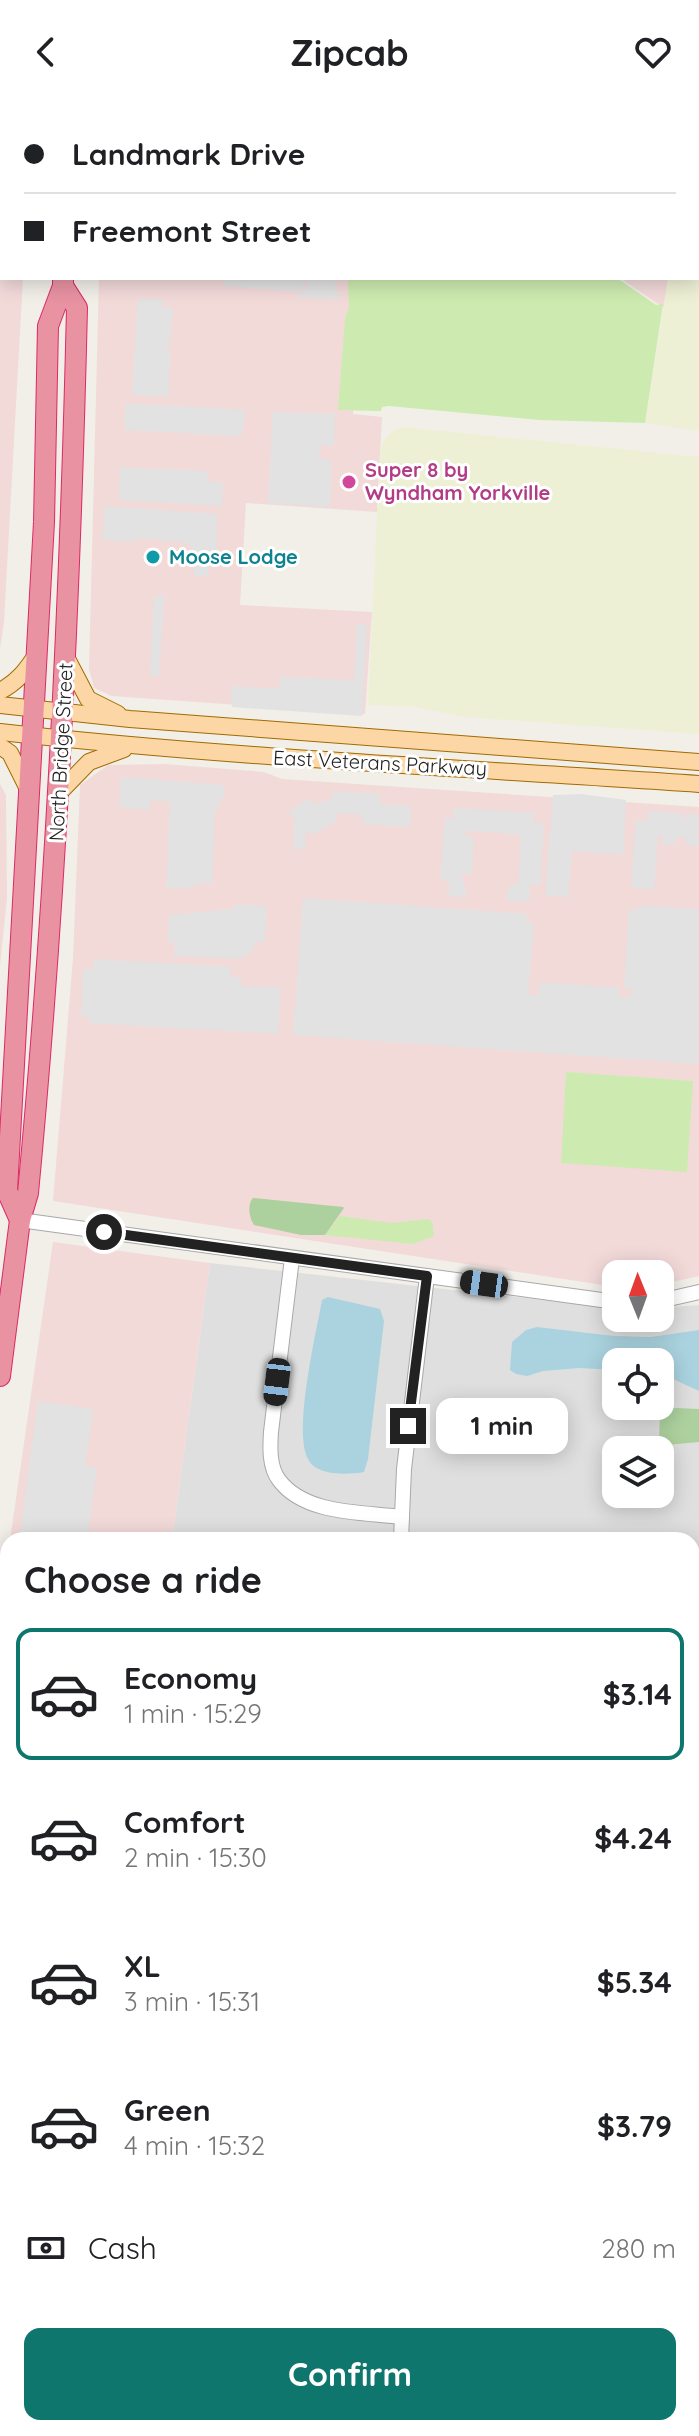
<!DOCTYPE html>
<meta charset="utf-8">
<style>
body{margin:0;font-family:Quicksand,sans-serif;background:#f2f2f2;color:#202124;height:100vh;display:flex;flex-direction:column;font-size:30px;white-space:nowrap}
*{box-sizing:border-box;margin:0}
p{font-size:26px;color:#757577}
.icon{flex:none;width:44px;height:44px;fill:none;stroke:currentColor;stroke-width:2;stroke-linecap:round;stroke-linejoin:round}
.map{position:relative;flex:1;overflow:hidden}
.drawer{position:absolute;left:0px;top:1428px;width:700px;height:904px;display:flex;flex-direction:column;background:#fff;border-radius:24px 24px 0 0;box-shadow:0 4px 20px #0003}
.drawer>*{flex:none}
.top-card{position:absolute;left:0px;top:0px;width:700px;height:176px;box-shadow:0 4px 20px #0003;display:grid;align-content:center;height:176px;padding:0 24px;background:#fff}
.needle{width:52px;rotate:359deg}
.tools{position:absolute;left:602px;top:1156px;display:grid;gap:16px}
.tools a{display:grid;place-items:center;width:72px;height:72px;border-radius:16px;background:#fff;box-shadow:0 4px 20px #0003;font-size:40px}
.end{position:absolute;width:36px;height:36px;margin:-18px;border:10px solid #222;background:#fff;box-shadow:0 0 0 4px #fff}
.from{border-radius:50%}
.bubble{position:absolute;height:56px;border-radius:16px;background:#fff;box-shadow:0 4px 20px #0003;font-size:26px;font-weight:700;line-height:56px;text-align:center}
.car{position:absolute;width:24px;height:48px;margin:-24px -12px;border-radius:10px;box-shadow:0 0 6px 2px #0007;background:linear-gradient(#222 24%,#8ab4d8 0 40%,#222 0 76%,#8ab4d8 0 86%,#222 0)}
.top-card b{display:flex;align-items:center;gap:28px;height:76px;font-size:30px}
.top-card b+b{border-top:2px solid #e0e0e0}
.top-card i{width:20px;height:20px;background:#202124}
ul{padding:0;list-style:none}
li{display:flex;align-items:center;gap:24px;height:132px;margin:0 16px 12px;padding:0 8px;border:4px solid transparent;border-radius:16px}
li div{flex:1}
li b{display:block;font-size:30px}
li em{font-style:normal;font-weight:700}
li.current{border-color:#0f766e}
li>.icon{width:72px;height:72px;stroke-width:1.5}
h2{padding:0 24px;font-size:36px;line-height:96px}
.pay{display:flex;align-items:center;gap:20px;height:88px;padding:0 24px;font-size:30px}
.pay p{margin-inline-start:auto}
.button{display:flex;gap:16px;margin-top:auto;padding:16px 24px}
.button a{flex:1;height:92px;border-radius:16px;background:#0f766e;color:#fff;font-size:32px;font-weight:700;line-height:92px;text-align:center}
header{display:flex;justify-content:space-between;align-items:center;height:104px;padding:0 24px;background:#fff;font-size:36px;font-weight:700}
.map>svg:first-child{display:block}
.residential{fill:#e0dfdf;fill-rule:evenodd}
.commercial{fill:#f2dad9}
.religious{fill:#d0d0d0}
.farmland{fill:#eef0d5}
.grass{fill:#cdebb0}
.forest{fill:#add19e}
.parking{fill:#e2e2e2}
.water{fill:#aad3df}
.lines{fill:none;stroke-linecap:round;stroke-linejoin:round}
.minor-casing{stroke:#a9a9a9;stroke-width:16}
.major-casing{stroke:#a06b00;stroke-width:18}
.highway-casing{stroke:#dc2a67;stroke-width:22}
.minor{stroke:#fff;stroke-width:14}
.major{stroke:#fcd6a4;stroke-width:16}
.highway{stroke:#e892a2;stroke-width:20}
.route{stroke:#222;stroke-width:10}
.hotel-dot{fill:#d1479c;stroke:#fff;stroke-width:3}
.culture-dot{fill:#0f9aa8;stroke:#fff;stroke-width:3}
.labels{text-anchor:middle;stroke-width:6;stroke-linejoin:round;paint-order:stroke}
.hotel-label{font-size:20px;font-weight:bold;fill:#b23c85;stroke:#fff;text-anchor:start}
.culture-label{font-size:20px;font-weight:bold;fill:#0d838f;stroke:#fff;text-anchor:start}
.street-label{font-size:20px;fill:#222;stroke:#fff}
</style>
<header><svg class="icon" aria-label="back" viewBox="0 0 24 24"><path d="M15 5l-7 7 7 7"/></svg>Zipcab<svg class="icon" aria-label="heart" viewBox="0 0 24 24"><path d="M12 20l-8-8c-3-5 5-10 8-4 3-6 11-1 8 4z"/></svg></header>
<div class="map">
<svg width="699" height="2332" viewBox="0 0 699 2332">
<rect width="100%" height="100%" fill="#f2efe9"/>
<g class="residential">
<path d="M210,1159L616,1204V1214H660V1204L699,1201V1518L692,1517V1436H172ZM616,1258H660V1302H616ZM616,1346H660V1390H616Z"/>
<path d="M1,1482H8V2324H692V1652H699V2332H0Z"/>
</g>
<g class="commercial">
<path d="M0,134L2,174H23L4,518L0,545Z"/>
<path d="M99,174H361L353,310L382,313L377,408L246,399L240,501L372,508L365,610L112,592L94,584L89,565Z"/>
<path d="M620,174H668L664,204Z"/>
<path d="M165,660L264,668L282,675L699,703V1172L660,1181V1170H616V1182L603,1181L53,1097L73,854L80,681L108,661Z"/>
<path d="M0,680L6,691L7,795L0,861Z"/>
<path d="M53,1138L210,1159L172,1436H10Z"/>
</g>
<rect class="religious" x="692" y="1552" width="7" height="100"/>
<g class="farmland">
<path d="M691,0H699V327L645,319L668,174H698V2Z"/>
<path d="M402,323L699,353V630L465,613L416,603L368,601L380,347L384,336L393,327Z"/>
</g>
<g class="grass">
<path d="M348,174H617L656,201L663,200L645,319L539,316L389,302L382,303L381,307H377L338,306L345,215L349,203Z"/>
<path d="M566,968L693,977L687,1068L561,1059Z"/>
<path d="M340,1112L392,1119L429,1115L433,1121L434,1132L413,1140L325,1131Z"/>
</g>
<g class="forest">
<path d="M253,1094L343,1103L344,1104L325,1131H301L254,1121C249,1114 247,1100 253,1094Z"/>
<path d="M676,1304L699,1305V1338L666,1341L659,1338L660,1307Z"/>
</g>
<g class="parking">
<path d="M223,174H334L339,196L295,193L305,186L307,180L305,178L301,188L223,182Z"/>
<path d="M138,194L163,196L162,203L173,204L169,242H160L170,245L169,293L132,290Z"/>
<path d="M125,299L244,306V320L241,332L125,326Z"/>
<path d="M273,308L335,310L334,342H320L319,355L332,357L330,403L268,399Z"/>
<path d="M120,363L208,367L207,378H223L222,402L119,396Z"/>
<path d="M105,402L217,410V454H209L208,472H194L195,448L187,439L137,434V438L102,436Z"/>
<path d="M154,491L164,492L159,572H150Z"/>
<path d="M357,520L367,521L362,612L232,603L231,583L234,582L279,585L280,573L354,576Z"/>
<path d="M121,673L225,681L224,691L215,707L212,780L200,779L186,785L166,784L170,698L150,696L149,706L119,703Z"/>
<path d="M333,687L379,690L380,700L411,702L410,723L363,720L362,711L336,709L337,717L313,731L306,726L305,745H293L295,716L288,708L309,694L315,700L331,695Z"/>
<path d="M581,690L626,696L623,751L572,747L568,793L545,792L553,691Z"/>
<path d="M454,704L534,709V718L544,720L540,781L530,780L529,798L506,796L508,792L506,788L512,780L518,779L521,731L492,728L465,727L466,732L474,733L472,770H462L467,793L445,792L449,789L450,778L440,775L445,714L453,715Z"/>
<path d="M649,707L683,710L684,719L687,710L699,711V742H687L686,734L676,733L674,741L662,740V732L658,731L654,785L631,784L636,716L648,717Z"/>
<path d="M303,794L527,810L526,818H534L528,890L539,891L540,878L620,884V893L625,894L630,892L633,886L624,884L629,805L638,806L639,801L699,805V960L293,931Z"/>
<path d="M235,800L266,802L265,838H255L253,846L241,855L174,852L175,839L168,838L169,811L234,805Z"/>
<path d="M94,855L231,863L230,873H241V882L281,883L278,930L89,919V914L81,912L83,865H93Z"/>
<path d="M38,1297L93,1305L85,1362L97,1364L87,1436H19Z"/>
</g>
<g class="water">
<path d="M328,1193L380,1205L384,1217L368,1355L364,1368C348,1371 316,1372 308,1355C293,1326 316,1230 322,1196Z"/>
<path d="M537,1223L614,1232L651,1233L699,1226V1287L660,1269V1258H616V1266L579,1264L543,1267L527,1272L516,1270L510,1266L512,1238L526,1226Z"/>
</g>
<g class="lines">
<defs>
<g id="minor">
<path d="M0,115H2"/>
<path d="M20,1116L616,1198"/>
<path d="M292,1154L271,1328C270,1343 269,1363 279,1376C305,1411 363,1408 402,1413"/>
<path d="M660,1197L699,1188"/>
<path d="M401,1436L404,1365L427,1172"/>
<path d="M0,1475L8,1476"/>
<path d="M692,1538L699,1539"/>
<path d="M0,1678L8,1679"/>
<path d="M692,1743H699"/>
<path d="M692,1922H699"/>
<path d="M0,2076L8,2077"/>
<path d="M692,2103L699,2104"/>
<path d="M0,2283L8,2284"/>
<path d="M692,2284H699"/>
<path d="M120,2332V2324"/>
<path d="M410,2332V2324"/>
</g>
<g id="major">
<path d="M66,553L88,595L118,610"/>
<path d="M0,587C18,578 26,566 37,550"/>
<path d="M0,601L130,615L699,658"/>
<path d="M0,628C232,654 466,664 699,680"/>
<path d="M0,642L10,649L29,687"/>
<path d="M58,690L89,658L124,645"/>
</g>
<g id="highway">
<path d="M63,2V0"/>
<path d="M20,1116L7,1087L44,418L48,222L63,182V175"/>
<path d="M0,1272L20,1116L28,1089C56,795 70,500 77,204L63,182"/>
</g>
</defs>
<use href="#minor" class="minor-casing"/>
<use href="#major" class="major-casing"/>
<use href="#highway" class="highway-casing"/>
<use href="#minor" class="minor"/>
<use href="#major" class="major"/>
<use href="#highway" class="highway"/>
</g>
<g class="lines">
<path class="route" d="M104,1128L427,1172L408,1322"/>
</g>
<circle class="hotel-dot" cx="349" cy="378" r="8"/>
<circle class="culture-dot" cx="153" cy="453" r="8"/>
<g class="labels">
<g class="hotel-label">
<text x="365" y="373">Super 8 by<tspan x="365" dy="23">Wyndham Yorkville</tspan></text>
</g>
<g class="culture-label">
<text x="169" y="460">Moose Lodge</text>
</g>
<g class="street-label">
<text transform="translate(61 648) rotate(-87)" y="7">North Bridge Street</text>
<text transform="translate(380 659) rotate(3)" y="7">East Veterans Parkway</text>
</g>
</g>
</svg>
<div class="tools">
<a><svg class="needle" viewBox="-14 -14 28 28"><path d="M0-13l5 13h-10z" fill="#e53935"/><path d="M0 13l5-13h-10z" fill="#757577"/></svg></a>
<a><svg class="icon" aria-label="locate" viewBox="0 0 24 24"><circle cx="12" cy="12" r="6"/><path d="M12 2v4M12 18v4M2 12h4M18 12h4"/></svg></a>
<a><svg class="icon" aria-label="layers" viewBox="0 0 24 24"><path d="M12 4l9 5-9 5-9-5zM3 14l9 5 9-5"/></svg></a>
</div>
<i class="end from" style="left:104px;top:1128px"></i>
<i class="end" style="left:408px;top:1322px"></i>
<div class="bubble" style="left:436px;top:1294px;width:132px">1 min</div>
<i class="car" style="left:484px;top:1180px;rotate:278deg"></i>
<i class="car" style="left:277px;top:1278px;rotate:187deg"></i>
<div class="top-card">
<b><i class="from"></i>Landmark Drive</b>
<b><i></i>Freemont Street</b>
</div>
<section class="drawer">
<h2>Choose a ride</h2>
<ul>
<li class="current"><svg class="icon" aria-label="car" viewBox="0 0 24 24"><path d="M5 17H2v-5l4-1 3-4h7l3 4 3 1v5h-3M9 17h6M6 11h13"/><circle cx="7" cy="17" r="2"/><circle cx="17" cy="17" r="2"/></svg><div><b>Economy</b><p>1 min · 15:29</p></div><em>$3.14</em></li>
<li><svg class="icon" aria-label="car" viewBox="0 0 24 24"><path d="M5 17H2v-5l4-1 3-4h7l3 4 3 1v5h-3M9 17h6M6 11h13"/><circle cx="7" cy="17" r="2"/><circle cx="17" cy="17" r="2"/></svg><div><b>Comfort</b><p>2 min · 15:30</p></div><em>$4.24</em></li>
<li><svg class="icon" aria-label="car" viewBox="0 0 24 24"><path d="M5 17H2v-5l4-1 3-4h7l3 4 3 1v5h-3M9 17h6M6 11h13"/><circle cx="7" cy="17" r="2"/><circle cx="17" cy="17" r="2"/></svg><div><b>XL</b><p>3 min · 15:31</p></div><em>$5.34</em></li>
<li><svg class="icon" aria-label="car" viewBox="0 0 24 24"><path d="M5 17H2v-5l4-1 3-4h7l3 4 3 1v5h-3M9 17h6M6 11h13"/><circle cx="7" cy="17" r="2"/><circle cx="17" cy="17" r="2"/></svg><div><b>Green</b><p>4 min · 15:32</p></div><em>$3.79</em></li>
</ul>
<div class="pay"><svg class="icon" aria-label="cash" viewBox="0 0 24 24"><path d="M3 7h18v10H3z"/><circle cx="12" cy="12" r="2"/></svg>Cash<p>280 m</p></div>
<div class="button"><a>Confirm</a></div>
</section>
</div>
